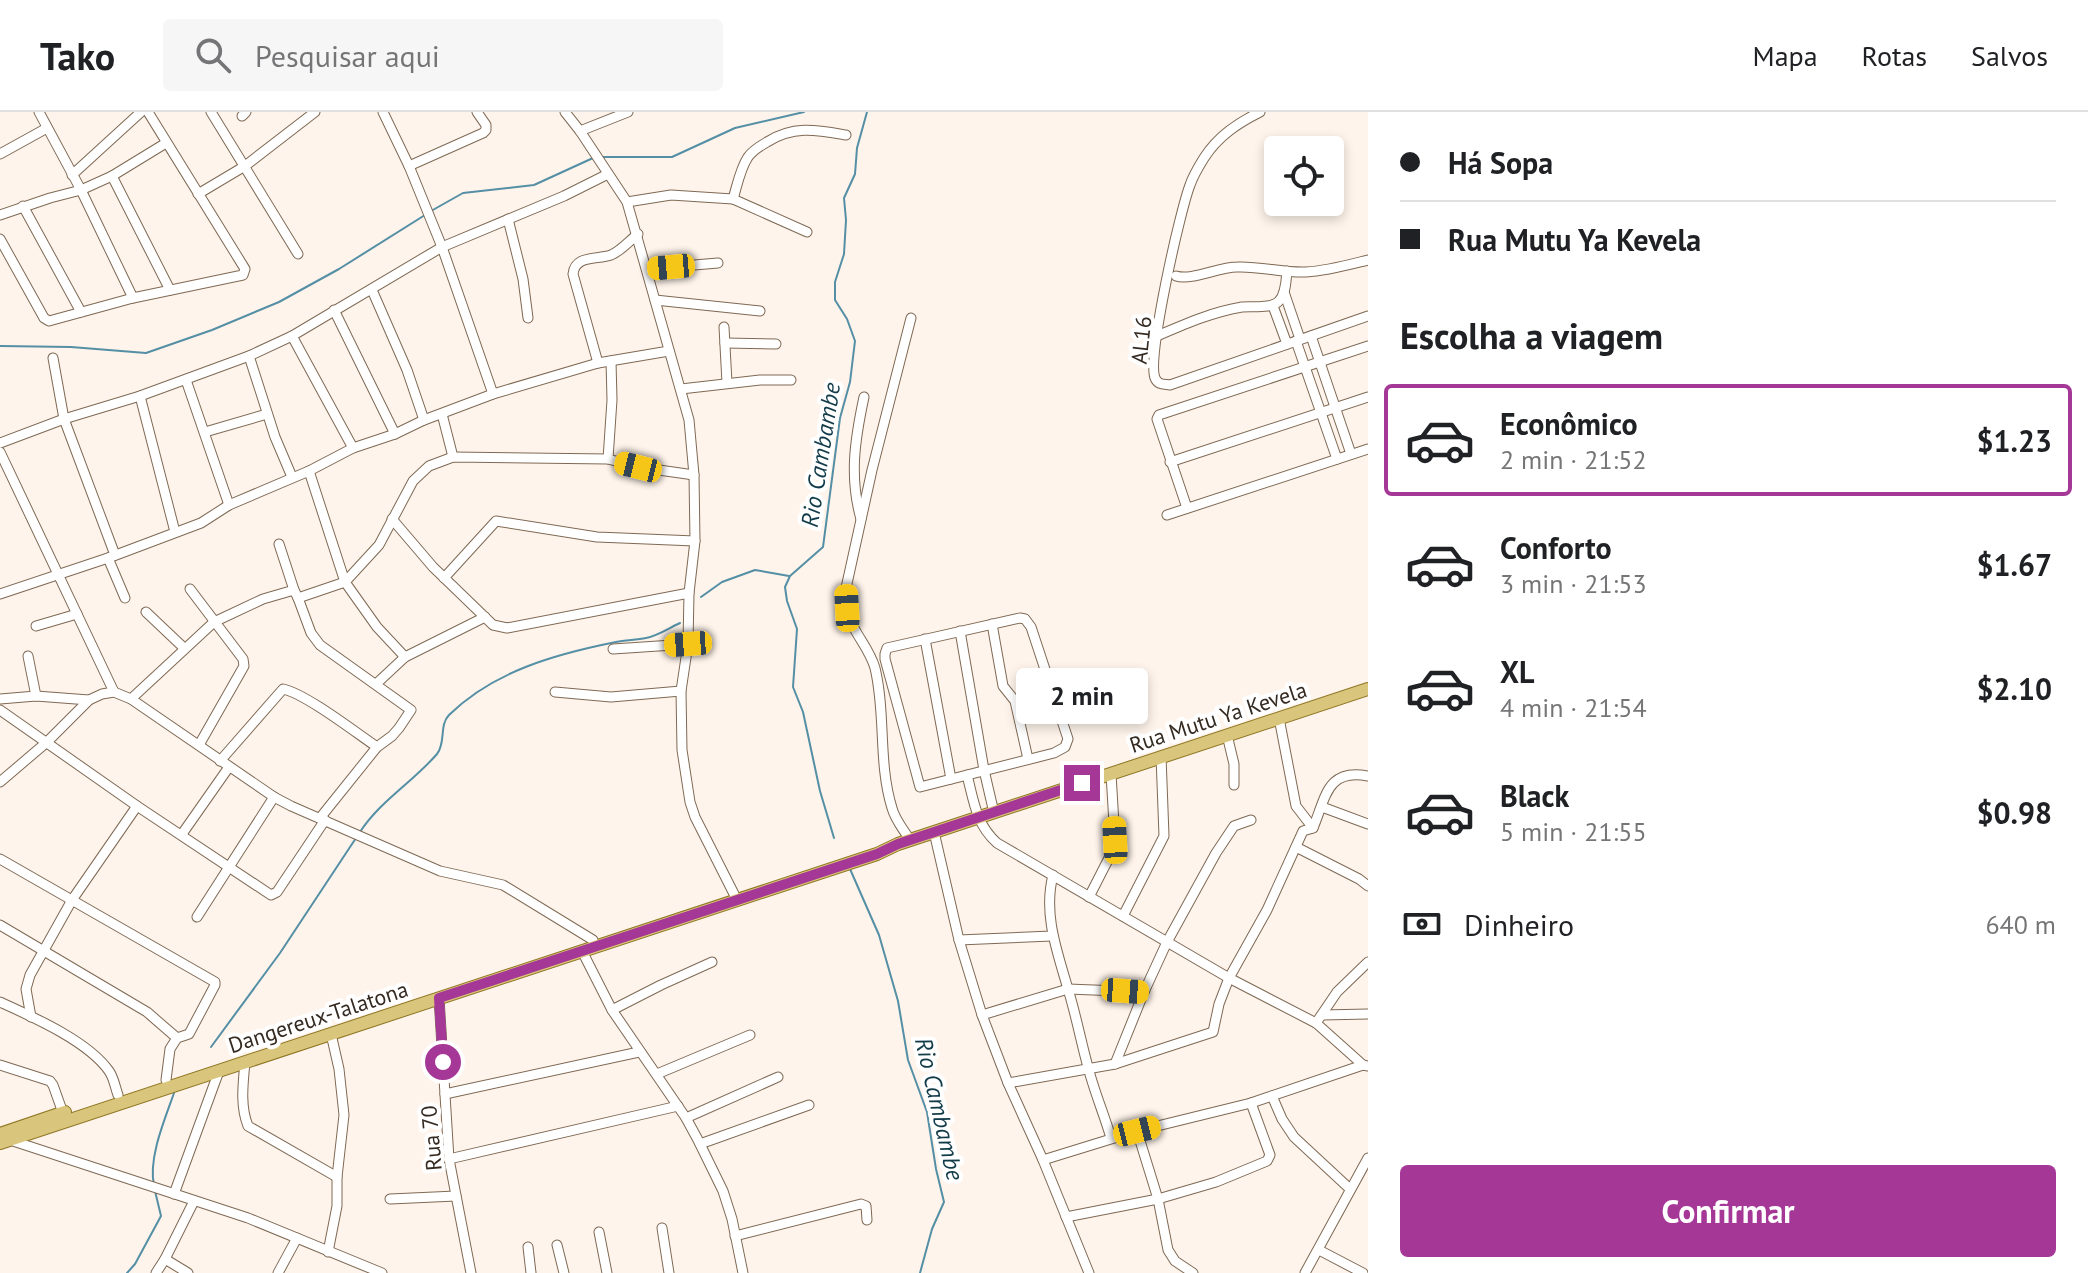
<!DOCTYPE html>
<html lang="pt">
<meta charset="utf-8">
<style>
body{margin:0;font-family:"PT Sans",sans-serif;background:#f6f6f6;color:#202124;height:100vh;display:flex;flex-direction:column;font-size:30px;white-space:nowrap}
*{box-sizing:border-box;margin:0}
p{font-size:26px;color:#757577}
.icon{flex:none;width:44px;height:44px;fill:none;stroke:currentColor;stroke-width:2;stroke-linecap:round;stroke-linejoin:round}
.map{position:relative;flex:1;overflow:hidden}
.panel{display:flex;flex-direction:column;background:#fff;width:720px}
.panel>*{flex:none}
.hud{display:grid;align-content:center;height:176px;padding:0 32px;background:#fff}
.tools{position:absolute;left:1264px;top:24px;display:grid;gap:16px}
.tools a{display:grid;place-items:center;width:80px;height:80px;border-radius:8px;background:#fff;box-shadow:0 4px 12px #0003;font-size:40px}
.end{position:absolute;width:36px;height:36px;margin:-18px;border:10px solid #a53796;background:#fff;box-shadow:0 0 0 4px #fff}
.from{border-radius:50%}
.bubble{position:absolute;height:56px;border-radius:8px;background:#fff;box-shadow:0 4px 12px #0003;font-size:26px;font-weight:700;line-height:56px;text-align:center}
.car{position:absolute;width:24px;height:48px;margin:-24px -12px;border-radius:10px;box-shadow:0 0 6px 2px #0007;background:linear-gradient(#f5c518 24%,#345 0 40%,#f5c518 0 76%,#345 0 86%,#f5c518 0)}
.hud b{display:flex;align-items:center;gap:28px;height:76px;font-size:30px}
.hud b+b{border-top:2px solid #e0e0e0}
.hud i{width:20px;height:20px;background:#202124}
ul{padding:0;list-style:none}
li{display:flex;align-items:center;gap:24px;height:112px;margin:0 16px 12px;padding:0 16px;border:4px solid transparent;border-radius:8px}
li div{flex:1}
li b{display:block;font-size:30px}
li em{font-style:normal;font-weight:700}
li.active{border-color:#a53796}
li>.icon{width:72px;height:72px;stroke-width:1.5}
h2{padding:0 32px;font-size:36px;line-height:96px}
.pay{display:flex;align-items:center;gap:20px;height:88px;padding:0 32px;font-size:30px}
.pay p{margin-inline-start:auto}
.cta{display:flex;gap:16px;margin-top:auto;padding:16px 32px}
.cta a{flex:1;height:92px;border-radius:8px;background:#a53796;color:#fff;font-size:32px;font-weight:700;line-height:92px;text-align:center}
header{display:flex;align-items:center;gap:48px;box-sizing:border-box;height:112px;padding:0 40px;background:#fff;border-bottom:2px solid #e0e0e0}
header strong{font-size:38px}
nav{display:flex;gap:44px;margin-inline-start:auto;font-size:28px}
.search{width:560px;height:72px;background:#f6f6f6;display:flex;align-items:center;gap:20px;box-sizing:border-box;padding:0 28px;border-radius:8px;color:#757577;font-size:30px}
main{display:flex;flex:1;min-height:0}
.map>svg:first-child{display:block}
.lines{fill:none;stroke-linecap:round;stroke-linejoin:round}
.stream{stroke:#548fa5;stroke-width:2}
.minor-casing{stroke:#7f6954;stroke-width:11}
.major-casing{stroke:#8e7622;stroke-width:14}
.minor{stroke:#fff;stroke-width:9}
.major{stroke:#d9c57b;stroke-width:12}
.route{stroke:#a53796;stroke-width:10}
.labels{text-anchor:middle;stroke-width:8;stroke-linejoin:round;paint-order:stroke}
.street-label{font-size:22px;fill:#342a21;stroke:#fff}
.water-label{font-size:24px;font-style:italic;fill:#123b49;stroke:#fff}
</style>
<header>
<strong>Tako</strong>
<div class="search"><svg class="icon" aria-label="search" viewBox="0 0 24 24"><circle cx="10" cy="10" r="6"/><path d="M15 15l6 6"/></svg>Pesquisar aqui</div>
<nav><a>Mapa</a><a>Rotas</a><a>Salvos</a></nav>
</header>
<main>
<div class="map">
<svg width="1368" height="1161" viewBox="0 0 1368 1161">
<rect width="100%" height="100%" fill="#fef4eb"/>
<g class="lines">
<g class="stream">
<path d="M603,45H672L735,16L804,0"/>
<path d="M431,99L463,81L534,73L593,46"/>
<path d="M0,234L71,235L146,241L212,218L279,190L339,157L425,103"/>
<path d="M701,485L722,470L755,458L789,464"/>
<path d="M360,720C380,689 413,670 437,642C446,631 439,613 449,603C494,559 556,542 616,530C626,528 636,528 646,526C657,524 669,516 680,511"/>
<path d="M834,726L820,679L803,600L793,575L797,517L787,489L785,475L790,464L823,435L840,306L850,270L855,229L847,207L835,188V170L844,142L846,108L844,86L855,62L857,36L867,0"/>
<path d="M850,757L879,823L898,889L908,948L927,1000L936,1057L944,1090L932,1117L920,1161"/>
<path d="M211,935L280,841L356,726"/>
<path d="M154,1073C148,1046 165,1007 174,981"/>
<path d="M127,1161L135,1152L161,1104L155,1079"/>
</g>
<defs>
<g id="minor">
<path d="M39,0L81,78L133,186"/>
<path d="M211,0L298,142"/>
<path d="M383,0L409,54L442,135L493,282"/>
<path d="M565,0L580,19L627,90L689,308L694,363L695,429L689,481L688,532L681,579L682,638L690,690L695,705L734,782"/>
<path d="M1260,0C1238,11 1218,24 1204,46C1199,54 1193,64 1190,73C1180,99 1147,245 1155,266C1158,273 1163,272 1170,273L1368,204"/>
<path d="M242,4L246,0"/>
<path d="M580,19L628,0"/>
<path d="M0,42L47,16"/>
<path d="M409,54L483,21L486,18V13L477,0"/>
<path d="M72,63L141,0"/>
<path d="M112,64L170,178"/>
<path d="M198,82L245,54L315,0"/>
<path d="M733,87C737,74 740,57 748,45C753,38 760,34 767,30C794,13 817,18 846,23"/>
<path d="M627,90L671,83L733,87L807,120"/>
<path d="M23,94L81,200"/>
<path d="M0,103L50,86L81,78L112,64L166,31"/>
<path d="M508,107L523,167L528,206"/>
<path d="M0,127L44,206L49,209L133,186L243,163L245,157L148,0"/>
<path d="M647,157L718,151"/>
<path d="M1176,164C1192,169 1218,155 1237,155C1260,154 1283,161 1306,160C1327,159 1348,153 1368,148"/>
<path d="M372,178L407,258L424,308"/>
<path d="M1284,180L1300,227"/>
<path d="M655,188L760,199"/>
<path d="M1273,194L1287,232"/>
<path d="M334,198L395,322"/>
<path d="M724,215L727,271"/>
<path d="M292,224L353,336"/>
<path d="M1157,224C1185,212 1212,200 1242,195C1252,194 1272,197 1279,189C1286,182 1286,168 1287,159"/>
<path d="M1311,224L1351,342"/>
<path d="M1296,229L1337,347"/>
<path d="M725,231L776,232"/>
<path d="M249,244L275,325L292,365"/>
<path d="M53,246L64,307L115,443"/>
<path d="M598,251L573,162C575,143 596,148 611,143C621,139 630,128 638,122"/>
<path d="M186,268L229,393"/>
<path d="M681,277L760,268H791"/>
<path d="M140,284L175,420"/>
<path d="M442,302L453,345"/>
<path d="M205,320L267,302"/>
<path d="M0,331L64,307L140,284L249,244L292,224L442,135L564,84L608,62"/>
<path d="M0,340L114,580"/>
<path d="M608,347L612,288L611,249"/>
<path d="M1170,350L1368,285"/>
<path d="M309,359L345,470L377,515L405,545L485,505"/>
<path d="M1187,396L1157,307L1159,303L1368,234"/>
<path d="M1167,403L1368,337"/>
<path d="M392,407L433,455L493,513L507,516L689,481"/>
<path d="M861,407C849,365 855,327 864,285"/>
<path d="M279,432L294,478"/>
<path d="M108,446L125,486"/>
<path d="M444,466L496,409L597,425L695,429"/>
<path d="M190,477L243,547L244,554L199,633"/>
<path d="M0,482L108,446L201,411L229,393L309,359L353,336L395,322L424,308L493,282L598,251L669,239"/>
<path d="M298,486L311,521L320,533L411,598L399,616L392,624L377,635L320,706"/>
<path d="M146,500L184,536"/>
<path d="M1020,506L1025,507L1031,515L1068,627L1065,635L1054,641L920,675L885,547V542L887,536Z"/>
<path d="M992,512L1003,574L1015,589L1028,647"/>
<path d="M36,514L77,502"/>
<path d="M960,519L984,658L994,701"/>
<path d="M925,527L951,667"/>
<path d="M613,537L688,532"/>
<path d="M28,544L36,584"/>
<path d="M376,572L405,545"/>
<path d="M555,580L611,585L681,579"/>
<path d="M0,587L36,584L89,588L102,582L114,580L131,587L214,510L263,487L294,478L298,486L345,470L379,433L413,369L429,354L453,345L608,347L638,355L694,363"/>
<path d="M131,587L274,685L291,694L440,759L503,773L593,828"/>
<path d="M0,598L137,694L271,783L277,780L325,708"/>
<path d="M1279,606L1296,694L1313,716"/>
<path d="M1227,623L1234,652V673"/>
<path d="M220,649L283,577C306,582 355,620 377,635"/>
<path d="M967,663C974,690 976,712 997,731L1229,866L1316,911L1363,953L1368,954"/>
<path d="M0,670L47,630L89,588"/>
<path d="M1322,695L1368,712"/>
<path d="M934,720L959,828L982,903L1008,971L1043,1048L1089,1161"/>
<path d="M182,722L229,655"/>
<path d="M910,728C904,718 895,708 892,696C878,651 886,602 875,556C870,539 859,527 852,512C848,500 847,488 846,476L872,358L911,206"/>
<path d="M1296,735L1359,767L1368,774"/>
<path d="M0,747L215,870V873L189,922L177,926L170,937L166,968"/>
<path d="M1053,763C1043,802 1057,839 1068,877C1076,903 1081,930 1088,955C1094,979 1104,1002 1111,1026"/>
<path d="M1089,785L1110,744L1115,728L1111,662"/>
<path d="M1123,804L1164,724L1161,644"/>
<path d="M197,805L274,685"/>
<path d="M0,813L147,900L177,926"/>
<path d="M959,828L1052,824"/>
<path d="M582,839L612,898L686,1006L698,1028L723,1079L732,1107L743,1161"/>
<path d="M439,886L449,1047L471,1161"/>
<path d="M0,890C33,905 88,929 109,959C114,966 115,975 118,983"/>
<path d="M612,898L661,873L712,850"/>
<path d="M982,903L1068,877L1144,880"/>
<path d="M1322,903L1368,902"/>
<path d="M31,905L26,877L30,863L72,788L137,694"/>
<path d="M1316,911L1337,880L1368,850"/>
<path d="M245,950C243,972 240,994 248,1014L337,1065"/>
<path d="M1115,952L1144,880L1167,830L1216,741L1234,714L1251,708"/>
<path d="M0,953L50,969L53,973L63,1001"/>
<path d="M657,962L750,923"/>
<path d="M1008,971L1115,952L1213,920L1219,892L1229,866L1267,798L1303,719L1313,716C1326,685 1327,656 1368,664"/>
<path d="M445,982L639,940"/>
<path d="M1272,984L1282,1007L1294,1025L1350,1077"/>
<path d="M686,1006L778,965"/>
<path d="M1137,1019L1158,1087L1168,1138L1175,1149L1193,1161"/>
<path d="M10,1028L248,1106L382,1161"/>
<path d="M700,1032L809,993"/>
<path d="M449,1047L678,994"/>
<path d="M1043,1048L1137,1019L1251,991L1363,953"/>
<path d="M174,1082L219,959"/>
<path d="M390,1087L456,1084"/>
<path d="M1066,1105L1158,1087L1216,1070L1267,1049L1270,1043L1251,991"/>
<path d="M662,1116L669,1161"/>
<path d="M599,1120L607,1161"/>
<path d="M735,1124L861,1092L866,1094L867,1108"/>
<path d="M557,1133L564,1161"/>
<path d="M528,1135L531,1161"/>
<path d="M1319,1138L1363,1161"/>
<path d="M328,1140L337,1094V1065L344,1003L339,957L331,922"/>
<path d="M165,1147L188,1161"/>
<path d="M156,1161L165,1147L194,1089"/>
<path d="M278,1161L297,1126"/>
<path d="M1305,1161L1368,1046"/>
</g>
<g id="major">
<path d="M0,1022L65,1000"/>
<path d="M0,1031L877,742L898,732L1368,577"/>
</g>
</defs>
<use href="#minor" class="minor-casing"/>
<use href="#major" class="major-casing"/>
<use href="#minor" class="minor"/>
<use href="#major" class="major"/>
</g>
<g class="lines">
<path class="route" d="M443,950L439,886L877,742L898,732L1082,671"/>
</g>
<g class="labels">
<g class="street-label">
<text transform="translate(1141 228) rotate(-84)" y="8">AL16</text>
<text transform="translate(1218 605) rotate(-18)" y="8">Rua Mutu Ya Kevela</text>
<text transform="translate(318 905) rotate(-18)" y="8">Dangereux-Talatona</text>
<text transform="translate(431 1026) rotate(-95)" y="8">Rua 70</text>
</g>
<g class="water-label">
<text transform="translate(821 343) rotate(-81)" y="8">Rio Cambambe</text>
<text transform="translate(939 997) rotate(77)" y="8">Rio Cambambe</text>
</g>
</g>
</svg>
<div class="tools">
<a><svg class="icon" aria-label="locate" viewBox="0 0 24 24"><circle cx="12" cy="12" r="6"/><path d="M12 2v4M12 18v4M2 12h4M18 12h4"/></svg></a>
</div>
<i class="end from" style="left:443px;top:950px"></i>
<i class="end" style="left:1082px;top:671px"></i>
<div class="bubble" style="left:1016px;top:556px;width:132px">2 min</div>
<i class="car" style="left:671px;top:155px;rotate:265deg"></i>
<i class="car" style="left:638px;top:355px;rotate:284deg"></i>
<i class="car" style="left:847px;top:496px;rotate:357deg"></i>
<i class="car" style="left:688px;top:532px;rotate:266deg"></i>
<i class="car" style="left:1115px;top:728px;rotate:357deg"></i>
<i class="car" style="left:1125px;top:879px;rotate:94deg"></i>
<i class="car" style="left:1137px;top:1019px;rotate:76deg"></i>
</div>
<section class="panel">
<div class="hud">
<b><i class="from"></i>Há Sopa</b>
<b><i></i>Rua Mutu Ya Kevela</b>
</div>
<h2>Escolha a viagem</h2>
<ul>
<li class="active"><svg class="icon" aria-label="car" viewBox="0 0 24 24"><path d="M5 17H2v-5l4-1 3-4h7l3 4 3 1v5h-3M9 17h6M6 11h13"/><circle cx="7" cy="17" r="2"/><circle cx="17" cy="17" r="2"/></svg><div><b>Econômico</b><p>2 min · 21:52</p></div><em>$1.23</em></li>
<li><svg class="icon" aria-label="car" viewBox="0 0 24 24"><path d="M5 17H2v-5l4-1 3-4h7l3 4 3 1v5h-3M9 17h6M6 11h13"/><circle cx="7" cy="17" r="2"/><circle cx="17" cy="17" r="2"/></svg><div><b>Conforto</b><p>3 min · 21:53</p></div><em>$1.67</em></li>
<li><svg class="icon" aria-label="car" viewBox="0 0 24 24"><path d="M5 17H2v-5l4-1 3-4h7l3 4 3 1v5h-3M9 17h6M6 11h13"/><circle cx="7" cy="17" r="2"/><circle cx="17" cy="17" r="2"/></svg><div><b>XL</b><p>4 min · 21:54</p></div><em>$2.10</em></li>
<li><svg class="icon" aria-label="car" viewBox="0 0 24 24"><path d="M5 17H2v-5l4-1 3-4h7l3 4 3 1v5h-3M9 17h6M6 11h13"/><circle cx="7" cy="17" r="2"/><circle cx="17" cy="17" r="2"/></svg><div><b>Black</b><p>5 min · 21:55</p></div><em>$0.98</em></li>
</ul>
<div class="pay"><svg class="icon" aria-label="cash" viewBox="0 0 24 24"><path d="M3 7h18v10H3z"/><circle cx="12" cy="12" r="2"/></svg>Dinheiro<p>640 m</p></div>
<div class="cta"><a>Confirmar</a></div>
</section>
</main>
